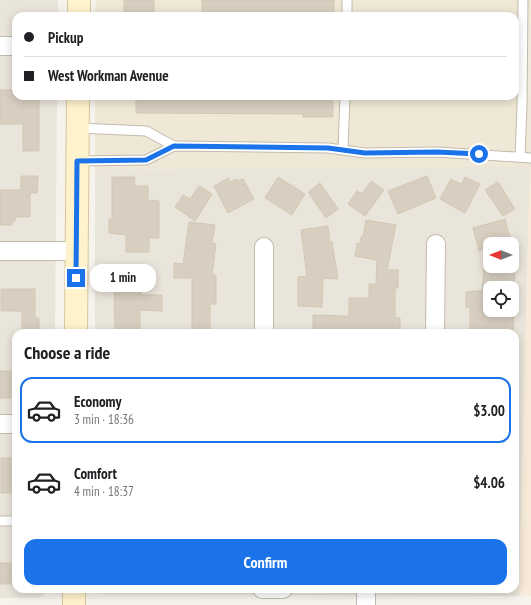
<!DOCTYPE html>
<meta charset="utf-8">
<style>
body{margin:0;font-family:"PT Sans Narrow",sans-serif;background:#f2f2f2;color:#202124;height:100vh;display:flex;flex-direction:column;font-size:15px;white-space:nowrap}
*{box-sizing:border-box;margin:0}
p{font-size:13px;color:#757577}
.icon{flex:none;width:22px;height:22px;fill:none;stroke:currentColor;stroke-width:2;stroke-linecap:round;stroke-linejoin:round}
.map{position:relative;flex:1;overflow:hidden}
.sheet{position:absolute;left:12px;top:329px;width:507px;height:264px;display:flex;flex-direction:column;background:#fff;border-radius:12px;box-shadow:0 2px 10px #0003}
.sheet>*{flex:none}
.guide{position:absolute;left:12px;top:12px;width:507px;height:88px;border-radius:12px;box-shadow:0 2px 10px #0003;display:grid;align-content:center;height:88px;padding:0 12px;background:#fff}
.needle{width:26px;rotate:270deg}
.controls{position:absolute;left:483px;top:237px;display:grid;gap:8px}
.controls a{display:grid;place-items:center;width:36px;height:36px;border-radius:8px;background:#fff;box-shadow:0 2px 10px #0003;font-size:20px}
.end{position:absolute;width:18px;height:18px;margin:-9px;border:5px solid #1a73e8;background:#fff;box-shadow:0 0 0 2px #fff}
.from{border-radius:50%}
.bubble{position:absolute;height:28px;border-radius:12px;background:#fff;box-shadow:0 2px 10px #0003;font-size:13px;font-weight:800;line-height:28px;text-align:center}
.guide b{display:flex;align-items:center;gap:14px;height:38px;font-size:15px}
.guide b+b{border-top:1px solid #e0e0e0}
.guide i{width:10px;height:10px;background:#202124}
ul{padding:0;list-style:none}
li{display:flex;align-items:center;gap:12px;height:66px;margin:0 8px 6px;padding:0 4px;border:2px solid transparent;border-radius:12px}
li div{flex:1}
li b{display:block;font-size:15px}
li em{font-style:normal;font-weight:800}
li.on{border-color:#1a73e8}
li>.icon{width:36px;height:36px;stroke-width:1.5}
h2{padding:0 12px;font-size:18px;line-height:48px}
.action{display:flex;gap:8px;margin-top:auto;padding:8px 12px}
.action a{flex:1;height:46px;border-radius:12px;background:#1a73e8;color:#fff;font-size:16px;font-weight:800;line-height:46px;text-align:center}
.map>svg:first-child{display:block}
.residential{fill:#eae5da;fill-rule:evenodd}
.commercial{fill:#f7ead8}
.education{fill:#efe8d6}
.building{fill:#d8cfc1;stroke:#d3c7b4;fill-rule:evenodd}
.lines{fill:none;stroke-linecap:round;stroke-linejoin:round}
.lane-casing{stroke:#c2bbae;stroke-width:11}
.street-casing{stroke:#c2bbae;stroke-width:20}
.secondary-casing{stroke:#d6c79b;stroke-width:24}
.lane{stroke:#fff;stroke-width:9}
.street{stroke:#fff;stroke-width:18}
.secondary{stroke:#fff3cd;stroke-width:22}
.route{stroke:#1a73e8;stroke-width:5}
</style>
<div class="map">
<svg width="531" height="605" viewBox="0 0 531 605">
<rect width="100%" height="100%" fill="#f6f3ec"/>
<g class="residential">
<path d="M0,0H58V16H16V96H57L55,333H16V589H50L39,598H0Z"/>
<path d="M531,0V167H530L519,596L103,594L99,589H515V333H95V169L530,166ZM490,244H512V266H490ZM490,288H512V310H490Z"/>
</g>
<path class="commercial" d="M530,167H531V596L519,595Z"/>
<path class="education" d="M96,0H531L530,167L95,169V96H515V16H95Z"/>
<g class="building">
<rect x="124" y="0" width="30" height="16"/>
<rect x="202" y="0" width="132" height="16"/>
<path d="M0,90H16V96H39V151H23V124H0Z"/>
<path d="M136,96H333V117H303V114L136,113Z"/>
<path d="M21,176H38L37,193H30V217H15V221H12V225H0V190H21Z"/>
<path d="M427,176L436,198L398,214L388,191Z"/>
<path d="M112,177H135L134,186H148V200L159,201V238H149V252H126V235L109,233V219H112Z"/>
<path d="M278,177L305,194L292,215L265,198Z"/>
<path d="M465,177L480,184L465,213L440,199L451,179L461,184Z"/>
<path d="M228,178L230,182L236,179L238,181L243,179L254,199L228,213L214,186Z"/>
<path d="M371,181L384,190L365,216L348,204L357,191L362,194Z"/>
<path d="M498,182L515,209L503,216L485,190Z"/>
<path d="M320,183L338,209L326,218L308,192Z"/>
<path d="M199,186L212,194L195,221L175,207L183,195L190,199Z"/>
<path d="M505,219L511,242L505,244H490V248L479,251L473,228Z"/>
<path d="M366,220L396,225L387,270H398V288H395V318H400V333H360V331L313,330V315L344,316V319L345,316H349V298H369V284H376L377,260L355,256L357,243L360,244L361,237H363Z"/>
<path d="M189,222L215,225L212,243L216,244L212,275H216V304H210V332H208V333H192V278H174V263L183,264Z"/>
<path d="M328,226L330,242H332L338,279L323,278L322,307L298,306V277L307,276L301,230Z"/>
<path d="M114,266H135V281H142L141,295H162V311L140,310V333H115Z"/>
<path d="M484,266H505V268H515L513,333H470V307H466V292H470V291H482ZM490,288H512V310H490Z"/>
<path d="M1,289H35V318H39V332H22V311H1Z"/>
<path d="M0,371H16V396H11V398H0Z"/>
<path d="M1,458H14V462H16V493H1Z"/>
<rect x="0" y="563" width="16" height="21"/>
</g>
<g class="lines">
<defs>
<g id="lane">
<path d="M347,16V0"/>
<path d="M78,128L146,131L174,146"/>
<path d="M343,150L345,96"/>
<path d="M520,157L522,105L523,0"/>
<path d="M77,161L146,160L174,146L328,148L365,153L437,152L531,158"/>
<path d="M0,521H16"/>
</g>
<g id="street">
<path d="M0,46H16"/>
<path d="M0,251H76"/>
<path d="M264,333V247"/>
<path d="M435,333L436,244"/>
<path d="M0,424H16"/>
<path d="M262,589H283"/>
<path d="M366,589V605"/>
</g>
<g id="secondary">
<path d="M79,0V16"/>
<path d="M76,333L78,96"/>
<path d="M74,605V589"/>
</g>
</defs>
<use href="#lane" class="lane-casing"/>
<use href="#street" class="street-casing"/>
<use href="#secondary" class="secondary-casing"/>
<use href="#lane" class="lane"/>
<use href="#street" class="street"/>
<use href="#secondary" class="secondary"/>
</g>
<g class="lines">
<path class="route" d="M76,278L77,161L146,160L174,146L328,148L365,153L437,152L479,154"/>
</g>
</svg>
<div class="controls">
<a><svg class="needle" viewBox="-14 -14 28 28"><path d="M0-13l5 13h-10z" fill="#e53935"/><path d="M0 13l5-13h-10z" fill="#757577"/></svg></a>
<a><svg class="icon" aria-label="locate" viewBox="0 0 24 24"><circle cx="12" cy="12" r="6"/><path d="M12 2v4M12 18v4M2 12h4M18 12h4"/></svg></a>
</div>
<i class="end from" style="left:479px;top:154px"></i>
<i class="end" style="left:76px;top:278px"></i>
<div class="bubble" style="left:90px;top:264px;width:66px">1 min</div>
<div class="guide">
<b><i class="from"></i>Pickup</b>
<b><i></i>West Workman Avenue</b>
</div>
<section class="sheet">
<h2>Choose a ride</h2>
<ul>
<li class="on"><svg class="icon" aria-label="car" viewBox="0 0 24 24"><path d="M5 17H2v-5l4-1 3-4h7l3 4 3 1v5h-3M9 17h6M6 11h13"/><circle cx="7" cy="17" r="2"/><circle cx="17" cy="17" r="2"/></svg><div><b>Economy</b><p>3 min · 18:36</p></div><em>$3.00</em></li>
<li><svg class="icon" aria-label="car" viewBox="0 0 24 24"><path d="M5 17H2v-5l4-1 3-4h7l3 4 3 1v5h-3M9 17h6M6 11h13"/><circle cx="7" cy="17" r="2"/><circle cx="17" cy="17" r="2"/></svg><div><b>Comfort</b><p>4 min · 18:37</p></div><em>$4.06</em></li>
</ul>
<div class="action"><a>Confirm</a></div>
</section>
</div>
